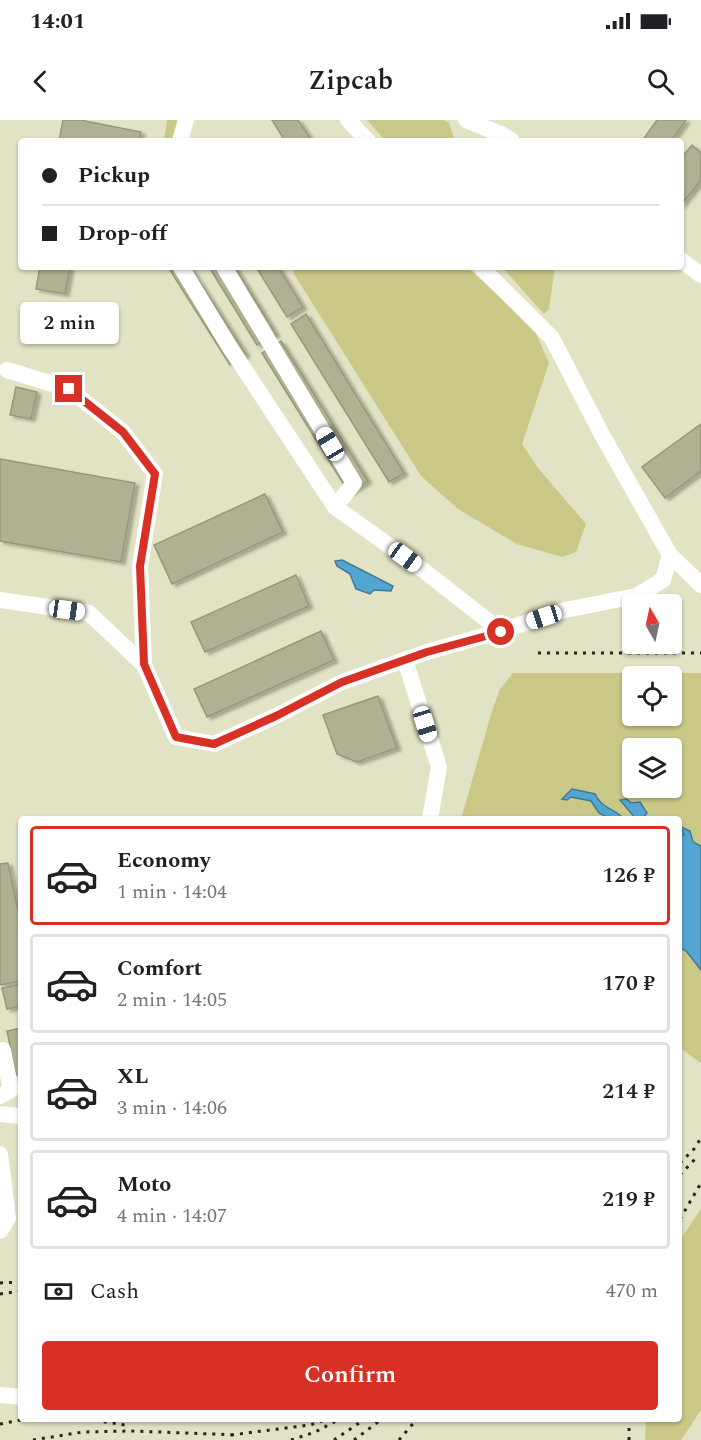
<!DOCTYPE html>
<meta charset="utf-8">
<style>
body{margin:0;font-family:Spectral,serif;background:#f2f2f2;color:#202124;height:100vh;display:flex;flex-direction:column;font-size:22px;white-space:nowrap}
*{box-sizing:border-box;margin:0}
p{font-size:20px;color:#757577}
.icon{flex:none;width:33px;height:33px;fill:none;stroke:currentColor;stroke-width:2;stroke-linecap:round;stroke-linejoin:round}
.map{position:relative;flex:1;overflow:hidden}
.side{position:absolute;left:18px;top:696px;width:664px;height:606px;display:flex;flex-direction:column;background:#fff;border-radius:6px;box-shadow:0 2px 4px #0004}
.side>*{flex:none}
.banner{position:absolute;left:18px;top:18px;width:666px;height:132px;border-radius:6px;box-shadow:0 2px 4px #0004;display:grid;align-content:center;height:132px;padding:0 24px;background:#fff}
.needle{width:39px;rotate:351deg}
.controls{position:absolute;left:622px;top:474px;display:grid;gap:12px}
.controls a{display:grid;place-items:center;width:60px;height:60px;border-radius:6px;background:#fff;box-shadow:0 2px 4px #0004;font-size:30px}
.end{position:absolute;width:27px;height:27px;margin:-14px;border:8px solid #d93025;background:#fff;box-shadow:0 0 0 3px #fff}
.from{border-radius:50%}
.bubble{position:absolute;height:42px;border-radius:6px;background:#fff;box-shadow:0 2px 4px #0004;font-size:20px;font-weight:600;line-height:42px;text-align:center}
.car{position:absolute;width:18px;height:36px;margin:-18px -9px;border-radius:8px;box-shadow:0 0 4px 2px #0007;background:linear-gradient(#fff 24%,#345 0 40%,#fff 0 76%,#345 0 86%,#fff 0)}
.banner b{display:flex;align-items:center;gap:21px;height:57px;font-size:22px}
.banner b+b{border-top:2px solid #e0e0e0}
.banner i{width:15px;height:15px;background:#202124}
ul{padding:10px 0 0;list-style:none}
li{display:flex;align-items:center;gap:18px;height:99px;margin:0 12px 9px;padding:0 12px;border:3px solid #e0e0e0;border-radius:6px}
li div{flex:1}
li b{display:block;font-size:22px}
li em{font-style:normal;font-weight:600}
li.active{border-color:#d93025}
li>.icon{width:54px;height:54px;stroke-width:1.5}
.pay{display:flex;align-items:center;gap:15px;height:66px;padding:0 24px;font-size:22px}
.pay p{margin-inline-start:auto}
.action{display:flex;gap:12px;margin-top:auto;padding:12px 24px}
.action a{flex:1;height:69px;border-radius:6px;background:#d93025;color:#fff;font-size:24px;font-weight:600;line-height:69px;text-align:center}
.status{display:flex;justify-content:space-between;align-items:center;height:42px;padding:0 30px;background:#fff;direction:ltr}
.status svg{height:16px;fill:currentColor}
header{display:flex;justify-content:space-between;align-items:center;height:78px;padding:0 24px;background:#fff;font-size:27px;font-weight:600}
.map>svg:first-child{display:block}
.green{fill:#cac887;fill-rule:evenodd}
.water{fill:#54a5d2;stroke:#407995;stroke-width:1.5}
.building{fill:#b0b093;stroke:#97977b;stroke-width:1.5;filter:url(#shadow)}
.lines{fill:none;stroke-linecap:round;stroke-linejoin:round}
.minor{stroke:#fff;stroke-width:16}
.rail{stroke:#27261a;stroke-width:3;stroke-dasharray:3 6;stroke-linecap:butt}
.route{stroke:#d93025;stroke-width:8}
</style>
<div class="status"><b>14:01</b><svg viewBox="0 0 49 12"><path d="M0 12V9h3v3zM5 12V6h3v6zM10 12V3h3v9zM15 12V0h3v12zM26 1h20v11H26zM47 4h2v5h-2z"/></svg></div>
<header><svg class="icon" aria-label="back" viewBox="0 0 24 24"><path d="M15 5l-7 7 7 7"/></svg>Zipcab<svg class="icon" aria-label="search" viewBox="0 0 24 24"><circle cx="10" cy="10" r="6"/><path d="M15 15l6 6"/></svg></header>
<div class="map">
<svg width="701" height="1320" viewBox="0 0 701 1320">
<defs>
<filter id="shadow"><feDropShadow dx="4" dy="2.5" stdDeviation="1.5" flood-color="#0004"/></filter>
</defs>
<rect width="100%" height="100%" fill="#e2e2c4"/>
<g class="green">
<path d="M167,0H180L175,21H164Z"/>
<path d="M367,0H443L449,3L455,21H386Z"/>
<path d="M293,147H467L534,209L549,243L522,324L538,348L586,404L576,432L562,437L517,424L458,389L421,356L294,154Z"/>
<path d="M502,147H555L549,189L544,194Z"/>
<path d="M513,553H701V726L693,722L682,708L684,716L680,714V699H643L647,692L640,682L623,685L636,699H624C613,688 603,689 595,674L571,677L591,681L599,693L607,697L606,699H461L492,591L500,569ZM633,556H672V596H633ZM633,628H672V668H633Z"/>
<path d="M680,827L687,832L701,850V943L680,928Z"/>
<path d="M701,1089V1290L681,1320H645L646,1299H680V1120Z"/>
</g>
<g class="water">
<path d="M342,440L393,466L391,471L374,470L370,474L356,469L350,454L337,446L335,441Z"/>
<path d="M572,669L595,674C603,690 613,687 624,699H606L607,697L599,693L591,681L571,677L567,680L562,679Z"/>
<path d="M627,679L631,683L640,682L647,693L643,699H636L620,680Z"/>
<path d="M681,707L690,711L693,722L701,726V850L687,832L680,827V714L684,715Z"/>
</g>
<g class="building">
<path d="M63,0H80L141,12L139,21H59Z"/>
<path d="M272,0H298L312,21H285Z"/>
<path d="M657,0H686L671,21H642Z"/>
<path d="M692,25L701,33V60L681,85V38Z"/>
<path d="M40,147H70L65,174L36,169Z"/>
<path d="M168,147H190L246,234L230,245Z"/>
<path d="M209,147H235L276,214L257,225Z"/>
<path d="M256,147H278L303,187L287,197Z"/>
<path d="M306,194L404,353L389,362L291,204Z"/>
<path d="M281,221L368,361L349,373L262,233Z"/>
<path d="M16,267L37,272L31,299L10,295Z"/>
<path d="M701,304V351L665,378L642,347Z"/>
<path d="M0,339L135,363L121,442L0,421Z"/>
<path d="M265,374L283,412L172,464L154,425Z"/>
<path d="M296,455L309,486L205,532L191,502Z"/>
<path d="M321,511L334,540L207,597L194,569Z"/>
<path d="M378,576L397,628L357,642L337,634L323,595Z"/>
<path d="M8,743L21,805V861L0,865V744Z"/>
<path d="M21,864V886L7,889L2,868Z"/>
<path d="M21,908V955H16L7,911Z"/>
</g>
<g class="lines">
<g class="minor">
<path d="M348,0L368,21"/>
<path d="M466,0L503,15L512,21"/>
<path d="M180,21L186,0"/>
<path d="M681,140L701,155"/>
<path d="M181,147L229,226L335,387L423,450L501,511"/>
<path d="M224,147L354,363L335,387"/>
<path d="M481,147L552,218L601,313L670,435L701,465"/>
<path d="M7,250L69,269L123,312L155,354L140,446L144,545"/>
<path d="M0,480L89,493L144,545L176,617L214,624L276,596L342,562L427,532L501,511L565,490L636,476L663,460L670,435"/>
<path d="M405,540L439,647L430,699"/>
<path d="M0,976L11,970L3,930"/>
<path d="M0,994L21,996"/>
<path d="M0,1034L8,1098L0,1111"/>
<path d="M0,1275L21,1277"/>
</g>
<g class="rail">
<path d="M538,533H701"/>
<path d="M680,1043L694,1029L701,1018"/>
<path d="M680,1055L696,1038"/>
<path d="M680,1099L701,1063"/>
<path d="M0,1163L21,1162"/>
<path d="M0,1174L21,1171"/>
<path d="M86,1299L125,1305"/>
<path d="M0,1304L26,1299"/>
<path d="M231,1315L310,1305L328,1299"/>
<path d="M33,1320L83,1312L131,1311L239,1315"/>
<path d="M291,1320L315,1312L340,1299"/>
<path d="M334,1320L365,1299"/>
<path d="M354,1320L382,1299"/>
<path d="M399,1320L417,1299"/>
<path d="M629,1320V1299"/>
</g>
</g>
<g class="lines">
<path class="route" d="M69,269L123,312L155,354L140,446L144,544L176,617L214,624L276,596L342,562L427,532L501,512"/>
</g>
</svg>
<div class="controls">
<a><svg class="needle" viewBox="-14 -14 28 28"><path d="M0-13l5 13h-10z" fill="#e53935"/><path d="M0 13l5-13h-10z" fill="#757577"/></svg></a>
<a><svg class="icon" aria-label="locate" viewBox="0 0 24 24"><circle cx="12" cy="12" r="6"/><path d="M12 2v4M12 18v4M2 12h4M18 12h4"/></svg></a>
<a><svg class="icon" aria-label="layers" viewBox="0 0 24 24"><path d="M12 4l9 5-9 5-9-5zM3 14l9 5 9-5"/></svg></a>
</div>
<i class="end from" style="left:501px;top:512px"></i>
<i class="end" style="left:69px;top:269px"></i>
<div class="bubble" style="left:20px;top:182px;width:99px">2 min</div>
<i class="car" style="left:330px;top:324px;rotate:329deg"></i>
<i class="car" style="left:405px;top:437px;rotate:126deg"></i>
<i class="car" style="left:67px;top:490px;rotate:98deg"></i>
<i class="car" style="left:544px;top:497px;rotate:252deg"></i>
<i class="car" style="left:425px;top:604px;rotate:163deg"></i>
<div class="banner">
<b><i class="from"></i>Pickup</b>
<b><i></i>Drop-off</b>
</div>
<section class="side">
<ul>
<li class="active"><svg class="icon" aria-label="car" viewBox="0 0 24 24"><path d="M5 17H2v-5l4-1 3-4h7l3 4 3 1v5h-3M9 17h6M6 11h13"/><circle cx="7" cy="17" r="2"/><circle cx="17" cy="17" r="2"/></svg><div><b>Economy</b><p>1 min · 14:04</p></div><em>126 ₽</em></li>
<li><svg class="icon" aria-label="car" viewBox="0 0 24 24"><path d="M5 17H2v-5l4-1 3-4h7l3 4 3 1v5h-3M9 17h6M6 11h13"/><circle cx="7" cy="17" r="2"/><circle cx="17" cy="17" r="2"/></svg><div><b>Comfort</b><p>2 min · 14:05</p></div><em>170 ₽</em></li>
<li><svg class="icon" aria-label="car" viewBox="0 0 24 24"><path d="M5 17H2v-5l4-1 3-4h7l3 4 3 1v5h-3M9 17h6M6 11h13"/><circle cx="7" cy="17" r="2"/><circle cx="17" cy="17" r="2"/></svg><div><b>XL</b><p>3 min · 14:06</p></div><em>214 ₽</em></li>
<li><svg class="icon" aria-label="car" viewBox="0 0 24 24"><path d="M5 17H2v-5l4-1 3-4h7l3 4 3 1v5h-3M9 17h6M6 11h13"/><circle cx="7" cy="17" r="2"/><circle cx="17" cy="17" r="2"/></svg><div><b>Moto</b><p>4 min · 14:07</p></div><em>219 ₽</em></li>
</ul>
<div class="pay"><svg class="icon" aria-label="cash" viewBox="0 0 24 24"><path d="M3 7h18v10H3z"/><circle cx="12" cy="12" r="2"/></svg>Cash<p>470 m</p></div>
<div class="action"><a>Confirm</a></div>
</section>
</div>
